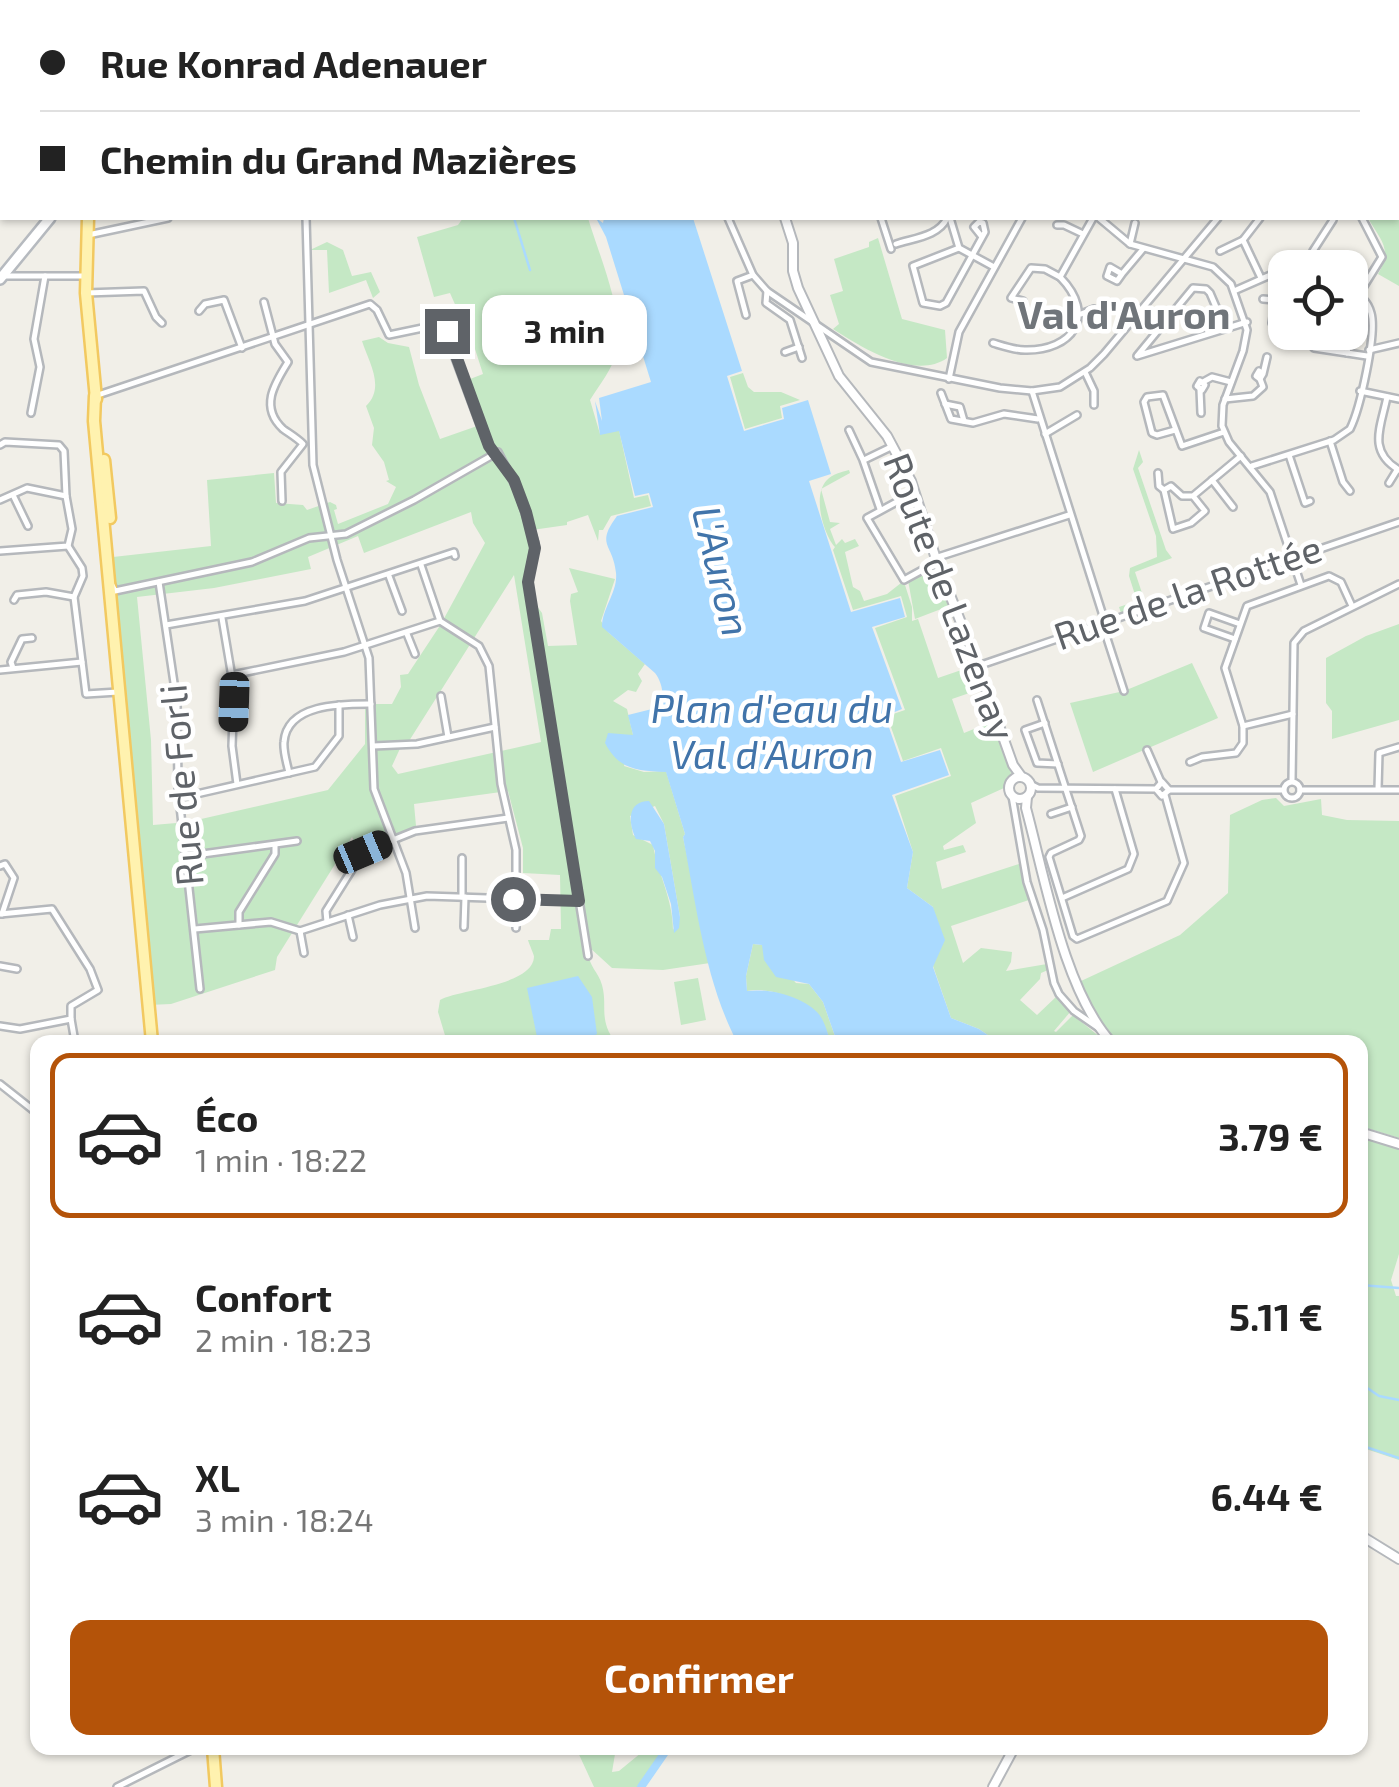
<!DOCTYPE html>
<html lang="fr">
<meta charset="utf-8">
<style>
body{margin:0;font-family:"Exo 2",sans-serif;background:#f2f2f2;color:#222;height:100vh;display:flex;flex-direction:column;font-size:38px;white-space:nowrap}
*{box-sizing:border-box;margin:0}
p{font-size:32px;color:#767676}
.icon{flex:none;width:55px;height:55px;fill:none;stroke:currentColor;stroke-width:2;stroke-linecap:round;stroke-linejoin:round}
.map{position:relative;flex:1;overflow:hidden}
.panel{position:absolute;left:30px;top:1035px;width:1338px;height:720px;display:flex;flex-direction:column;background:#fff;border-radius:20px;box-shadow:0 2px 8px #0004}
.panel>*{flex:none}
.guide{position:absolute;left:0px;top:0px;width:1400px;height:220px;box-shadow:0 2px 8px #0004;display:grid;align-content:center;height:220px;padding:0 40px;background:#fff}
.tools{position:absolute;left:1268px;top:250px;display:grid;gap:20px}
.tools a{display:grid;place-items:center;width:100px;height:100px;border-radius:20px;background:#fff;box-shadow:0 2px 8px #0004;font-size:50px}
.end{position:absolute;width:45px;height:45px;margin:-22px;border:12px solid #5f6368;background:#fff;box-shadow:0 0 0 5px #fff}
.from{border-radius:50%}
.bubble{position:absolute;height:70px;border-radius:20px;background:#fff;box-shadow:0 2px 8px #0004;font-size:32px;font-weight:700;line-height:70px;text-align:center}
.car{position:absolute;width:30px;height:60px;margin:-30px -15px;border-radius:12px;box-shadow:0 0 8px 2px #0007;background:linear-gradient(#222 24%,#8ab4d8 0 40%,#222 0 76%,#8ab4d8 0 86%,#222 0)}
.guide b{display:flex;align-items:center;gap:35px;height:95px;font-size:38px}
.guide b+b{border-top:2px solid #e0e0e0}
.guide i{width:25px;height:25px;background:#222}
ul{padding:18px 0 0;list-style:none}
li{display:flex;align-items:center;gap:30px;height:165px;margin:0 20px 15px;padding:0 20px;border:5px solid transparent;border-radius:20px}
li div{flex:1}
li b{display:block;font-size:38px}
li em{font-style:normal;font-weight:700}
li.on{border-color:#b45309}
li>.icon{width:90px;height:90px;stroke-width:1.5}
.cta{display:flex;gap:20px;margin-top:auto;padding:20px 40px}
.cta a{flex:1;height:115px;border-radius:20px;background:#b45309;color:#fff;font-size:40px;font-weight:700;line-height:115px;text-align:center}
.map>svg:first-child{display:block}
.green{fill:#c5e8c5;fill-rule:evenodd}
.water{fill:#aadaff}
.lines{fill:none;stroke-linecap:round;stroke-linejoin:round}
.stream{stroke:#aadaff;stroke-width:2.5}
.river{stroke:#aadaff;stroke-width:8}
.minor-casing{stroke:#b5b8bc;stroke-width:10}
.tertiary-casing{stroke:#b5b8bc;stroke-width:12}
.secondary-casing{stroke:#b6babf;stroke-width:14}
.primary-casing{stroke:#f2c960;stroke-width:15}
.minor{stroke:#fff;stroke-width:5}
.tertiary{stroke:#fff;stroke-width:8}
.secondary{stroke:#fff;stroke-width:9}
.primary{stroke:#fff2af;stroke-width:10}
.route{stroke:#5f6368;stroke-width:12}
.labels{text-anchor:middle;stroke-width:9;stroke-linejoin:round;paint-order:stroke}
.street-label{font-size:38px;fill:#5f6368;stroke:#fff}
.neighbourhood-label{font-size:40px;font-weight:bold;fill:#70757a;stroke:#fff}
.water-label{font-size:40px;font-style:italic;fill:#4174aa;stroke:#fff}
</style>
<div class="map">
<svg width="1399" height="1787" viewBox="0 0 1399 1787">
<rect width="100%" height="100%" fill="#f1efe8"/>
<g class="green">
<path d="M1398,186L1399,189V286L1378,274C1393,249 1381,241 1368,218H1398Z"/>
<path d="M463,218H588C598,252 626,317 617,351C613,368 600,384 590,400L600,434L619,430L634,498L648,495L651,506L611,516L603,530H599L598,541L588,515L567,522V525L532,530L535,548L531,563L534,602L542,613L548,646L577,645L570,601L571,594L578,592L569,568L615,579L601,621L609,633L645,664L638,674L642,681L636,692L628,690L613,701L627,709L633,735L624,766L644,772L666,771L685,834L683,837L710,963L663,970L612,968L589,947C586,965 598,970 602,985C608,1007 598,1018 615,1042H447L438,1012L440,1000C459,989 534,986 534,956C534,955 528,941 528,940H549L551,929H561L560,875L523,873V848L508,791L414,804L416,826L358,849L352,837L277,957L275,970L171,1004L149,1005L115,624L113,557L211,546L207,480L274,473L276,503L303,505L307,510L330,502L336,505L337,509L334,510L338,524L388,504L396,487L386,481L389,480L384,462L372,445L374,428L366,406C386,387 368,361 362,341L379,337L388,343L409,347L419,385L440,439L480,425L465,381L483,374L466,321L461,318L450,293L434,297L417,237L458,225ZM471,512L473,523L485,543L441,624L408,674L400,675L401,687L392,704H365V744L328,790L188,822L153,825L151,740L137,597L214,588L311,569L308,557L358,536L364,553ZM514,575L541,742L398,774L392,766L403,742L409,741ZM655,806L664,824L680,917L673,930C673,899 658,874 653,845L633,835L630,816Z"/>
<path d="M878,238L902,319L945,330L947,358C915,381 861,347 833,329L839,324L830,295L843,291L834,259L869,247V242Z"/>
<path d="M327,242L343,250L352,276L371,272L380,292L373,298L366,280L329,293L327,250H310Z"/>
<path d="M743,373L748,387L754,392H781L800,400L780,406L782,418L745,429L730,377Z"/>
<path d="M1139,450L1143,462L1138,468L1166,550L1172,558L1135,572L1146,605L1121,613L1119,607L1137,601L1129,576L1130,568L1157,557L1156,536L1133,469Z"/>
<path d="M849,470L850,473L821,489L830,522L840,523L830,529L836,545L842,539L845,543L855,539L859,546L845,552L853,587L860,591L864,601L887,594L901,583L905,585L912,607V621L918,619L938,678L973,666L981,689L952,699L964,733L994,721L1011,773L1004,788L971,803L976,823L943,846L944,850L963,845L966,852L936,862L942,889L1019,864L1020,869L1025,868L1032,899L951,926L963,963L981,948L1012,952L1011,962L1006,971L1047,964L1048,970L1041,973L1040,979L1020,1000L1037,1015L1057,996L1071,1011L1054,1031L1056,1032L1073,1015L1106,1042H998L979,1029L951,1018L933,966L936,955L933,907L907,888L913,852L895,796L951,776L941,748L903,761L887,716L905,710L875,628L907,617L901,596L853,610L833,550L835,547C825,537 811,496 827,480C832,474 842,472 849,470Z"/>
<path d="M931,567L936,570L949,606L915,619L908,580Z"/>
<path d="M1399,624V720L1332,739V711L1326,703V658L1366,636Z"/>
<path d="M1192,663L1218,718L1093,772L1070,703L1124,691Z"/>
<path d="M1276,798L1284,806L1321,799L1322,815L1347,820L1399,821V1138L1360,1126V1042H1116L1099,1024L1081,981L1180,935L1228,893L1230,815L1262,800Z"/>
<path d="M753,944L762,945L796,983L809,984L823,1002L837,1042H830C824,1009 779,985 747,991L746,976Z"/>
<path d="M698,978L706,1020L681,1025L674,982Z"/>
<path d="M1360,1132L1399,1144V1254L1391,1280L1396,1296H1399V1460L1360,1447Z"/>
<path d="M576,1748H616L612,1772L619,1771L647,1748H671L644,1787H594Z"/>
</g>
<g class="water">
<path d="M596,218L603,223L604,218H693L742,371L727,376L744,431L784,419L782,408L808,400L831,474L809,481L851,612L900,598L905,617L872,627L902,709L885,716L901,762L940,750L949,775L892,795L913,852L907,888L933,907L945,940L933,967L951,1018L979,1029L998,1042H837L823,1002L809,984L776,977L764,960L762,945L753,944L746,976L747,991C768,988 801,996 817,1012C824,1019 828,1033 830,1042H737C705,981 696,904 683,837L685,834L666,772C638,771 619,770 605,743L608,733L633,735L628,715L660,707C665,696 662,682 655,673L602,627C602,608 618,592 616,573C613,543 595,546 617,516L653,507L649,493L635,496L619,431L600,435L595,401L602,421L599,398L651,382L606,237Z"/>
<path d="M649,801L664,824L680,917L679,928L674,933L671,904L662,877L655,868V851L650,841L636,839C628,823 627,801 649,801Z"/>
<path d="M578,976L592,997L597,1034L582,1042H538L527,988Z"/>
</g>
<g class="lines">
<g class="stream">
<path d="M514,218L530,270"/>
<path d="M1360,1285L1399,1288"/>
<path d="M1360,1383L1379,1396L1399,1400"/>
<path d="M1360,1445L1399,1458"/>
</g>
<path class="river" d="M641,1787L668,1748"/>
<defs>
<g id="minor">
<path d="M302,0V2"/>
<path d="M645,0L649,2"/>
<path d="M818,0L819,2"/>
<path d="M896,0L899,2"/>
<path d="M981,0L988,2"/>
<path d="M1279,0L1280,2"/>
<path d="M1336,0V2"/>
<path d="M233,2L248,0"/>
<path d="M394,2L415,0"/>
<path d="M527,2L528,0"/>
<path d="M839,2L840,0"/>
<path d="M916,2L919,0"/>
<path d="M956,2L957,0"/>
<path d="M1398,44L1399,43"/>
<path d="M1398,65H1399"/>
<path d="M1398,79L1399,81"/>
<path d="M1398,115H1399"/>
<path d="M0,130L2,132"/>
<path d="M0,139L2,137"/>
<path d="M306,218L313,465L337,560L369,658L374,789L406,873L415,928"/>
<path d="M728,218L753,275L767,291L871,362L1000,388L1032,391L1060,387L1090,368L1104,354L1218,218"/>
<path d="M881,218L891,249"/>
<path d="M950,218L959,248L994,267"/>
<path d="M1099,218L1130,244L1213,267L1231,284L1247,330L1243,351L1223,405L1222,426L1229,442L1270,492L1301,585"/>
<path d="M1260,218L1243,240L1261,278"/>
<path d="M1057,225H1064L1083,234"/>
<path d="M88,235L168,218"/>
<path d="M896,244C914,238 939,236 947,218"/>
<path d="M1130,244L1135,223"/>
<path d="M959,248L913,266L923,303L940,306L946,303L985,232L983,223L979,222L974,227L982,237"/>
<path d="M1220,251L1243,240"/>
<path d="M1313,268V251L1333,220"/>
<path d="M1122,274L1117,281L1107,276L1110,267L1122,274L1143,249"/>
<path d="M4,276H86"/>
<path d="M767,291L766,303L790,320L802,358"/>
<path d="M1234,291L1275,273H1285"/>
<path d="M86,293L144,291L156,317L162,323"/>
<path d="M1359,294L1382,257L1362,218"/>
<path d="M1263,299L1285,301"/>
<path d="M1023,301L1011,298L1031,268L1045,269L1060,277"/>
<path d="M264,302L275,344L288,362C275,383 259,407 283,429C290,434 297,438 303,444L281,472L282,501"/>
<path d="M199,311L205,304L224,300L242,348"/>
<path d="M1081,314L1094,309"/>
<path d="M746,315L737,281L753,275"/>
<path d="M1272,323L1280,273"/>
<path d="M1225,328L1210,293L1206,289L1193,288L1137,356L1247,322"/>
<path d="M1312,332L1311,344L1314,348L1367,356"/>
<path d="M993,343C1003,346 1014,350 1025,350C1072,351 1098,316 1060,277L1093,218"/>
<path d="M1369,350L1399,343"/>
<path d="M785,352L799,347"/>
<path d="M1347,353L1352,321L1350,317"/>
<path d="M1085,372L1094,391V405"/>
<path d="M1263,374L1260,379L1256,376L1259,371L1263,374L1267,357"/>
<path d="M949,379L959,332L1022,218"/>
<path d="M1200,381L1205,385L1202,390L1197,386Z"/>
<path d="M1203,382L1212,377L1231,382"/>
<path d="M1200,390L1201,413"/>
<path d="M1032,391L1105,622"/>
<path d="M1360,391L1399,399"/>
<path d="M941,393L951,419L973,423L1004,414L1038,419"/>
<path d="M95,396L370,304L377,310L389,335L437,325L444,328L480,425L494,454"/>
<path d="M1387,397C1381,427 1367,451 1399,470"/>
<path d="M1225,399L1253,396L1263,387L1260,379"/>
<path d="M945,404L960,407L964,421"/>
<path d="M31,413L40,367L34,339L45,276"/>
<path d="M849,430L863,460L880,509"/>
<path d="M1175,430L1157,435L1152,433L1144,402L1147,397L1163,395L1182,446L1224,432"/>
<path d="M1045,434L1077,415"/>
<path d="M1330,441L1343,482L1350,491"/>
<path d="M0,445L5,442L59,445L64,451L66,496L72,529L68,546L0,551"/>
<path d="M1289,455L1305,503L1310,501"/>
<path d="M864,460L893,446"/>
<path d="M1252,466L1334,440L1350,429C1360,409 1377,334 1371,313C1368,302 1361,295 1350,292"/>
<path d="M1158,473L1159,486L1164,490"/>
<path d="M1212,480L1233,507"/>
<path d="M1389,483L1397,470"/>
<path d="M915,492L867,518L904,580L937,562"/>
<path d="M13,495L28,526"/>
<path d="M1193,496L1205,511L1191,523L1173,529L1164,490L1171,486L1182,496H1193L1241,456"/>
<path d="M0,500L27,488L66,496"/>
<path d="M68,546L82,568L83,576L74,597L86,694L118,692"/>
<path d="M935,558L1069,515"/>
<path d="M421,565L440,621L479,646L489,666L501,784L516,850V928"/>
<path d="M389,576L402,611"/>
<path d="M159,582L177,703L178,788L200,989"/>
<path d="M112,585L115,591L252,562L309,538L346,534L414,500L498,452L518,491L535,543L528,582L588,956"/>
<path d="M14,600L17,595L46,592L74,597"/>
<path d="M222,618L234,689L232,746L237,784"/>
<path d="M1102,623L1124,691"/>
<path d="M166,625L305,601L454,552L455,556"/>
<path d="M407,634L415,654"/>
<path d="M1235,639L1204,628L1209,613L1240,624"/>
<path d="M978,666L1399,522"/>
<path d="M13,668L11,662L22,639L32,638"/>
<path d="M0,670L82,662"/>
<path d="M232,675L344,652L440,621"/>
<path d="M441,696L448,737"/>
<path d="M1037,700L1081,836L1079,840L1051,853L1049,857L1073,936L1077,939L1167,901L1184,863L1165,795"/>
<path d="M1293,714L1243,726L1225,668L1247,606L1329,576L1341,582L1352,606"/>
<path d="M1045,723L1025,730L1037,763L1058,764"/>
<path d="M373,746L417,744L495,727"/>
<path d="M1147,750L1161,782"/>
<path d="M1190,762L1202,757L1236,753L1243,743V726"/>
<path d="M289,773C287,763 283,752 284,742C287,703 343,704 371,704"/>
<path d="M1292,781L1294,643L1304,631L1399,584"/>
<circle cx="1292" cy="790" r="8"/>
<path d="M1030,784L1038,788L1156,789L1162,796L1169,790L1162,782L1156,789"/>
<path d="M1378,789L1379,753L1399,747"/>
<path d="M1169,790H1283"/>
<path d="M1300,790H1399"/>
<path d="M1012,796L1027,882L1043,930L1054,983L1059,994L1074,1011L1100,1029"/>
<path d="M179,798L315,767L339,736V705"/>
<path d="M1051,814L1072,807"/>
<path d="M188,856L297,841"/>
<path d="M0,866L5,864L14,878L2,914"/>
<path d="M462,897V858"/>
<path d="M1062,898L1128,869L1134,854L1115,789"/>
<path d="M0,914L52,909L90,969L98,990L71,1006V1019L20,1029L0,1026"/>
<path d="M348,915L353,937"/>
<path d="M327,922L326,911L363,852L415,831L508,818"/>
<path d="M239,925V912L275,854V845"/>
<path d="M464,927L465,897"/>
<path d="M195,929L271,922L300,931L380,905L427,896L579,901"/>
<path d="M300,931L304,953"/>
<path d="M0,966L17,969"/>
<path d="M71,1019L75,1042"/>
<path d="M0,1084L38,1114"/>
<path d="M117,1787L195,1748"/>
</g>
<g id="tertiary">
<path d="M726,0V2"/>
<path d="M785,218L793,243V271L798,288L839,376L887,436L911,481L937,562L976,661L1013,765L1021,776"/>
<circle cx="1020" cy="788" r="11"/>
<path d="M1027,797L1026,808C1045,878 1064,990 1111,1042"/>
<path d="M1360,1132L1399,1144"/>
<path d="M1360,1535L1399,1559"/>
<path d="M993,1787L1014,1748"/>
</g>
<path id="secondary" d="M0,279L50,218"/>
<g id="primary">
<path d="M129,2L130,0"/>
<path d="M88,218L86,293L96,399"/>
<path d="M95,396L94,421L152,1042"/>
<path d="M104,460L110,518"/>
<path d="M213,1748L216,1787"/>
</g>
</defs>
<use href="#minor" class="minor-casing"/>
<use href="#tertiary" class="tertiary-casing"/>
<use href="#secondary" class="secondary-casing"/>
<use href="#primary" class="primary-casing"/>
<use href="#minor" class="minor"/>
<use href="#tertiary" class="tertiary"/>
<use href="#secondary" class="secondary"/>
<use href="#primary" class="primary"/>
</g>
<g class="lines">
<path class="route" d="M447,331L489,446L514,480L526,512L535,548L528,582L579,901L513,899"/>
</g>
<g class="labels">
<g class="street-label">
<text transform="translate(1188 593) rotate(-19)" y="13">Rue de la Rottée</text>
<text transform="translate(949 597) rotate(69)" y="13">Route de Lazenay</text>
<text transform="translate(182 785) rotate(-95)" y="13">Rue de Forli</text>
</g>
<g class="neighbourhood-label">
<text x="1124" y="329">Val d'Auron</text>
</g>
<g class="water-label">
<text transform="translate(721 571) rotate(76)" y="14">L'Auron</text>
<text x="772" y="723">Plan d'eau du<tspan x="772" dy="46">Val d'Auron</tspan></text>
</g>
</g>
</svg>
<div class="tools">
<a><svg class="icon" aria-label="locate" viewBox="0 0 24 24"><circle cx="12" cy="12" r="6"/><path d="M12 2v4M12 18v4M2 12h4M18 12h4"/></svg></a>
</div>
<i class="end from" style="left:513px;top:899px"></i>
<i class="end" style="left:447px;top:331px"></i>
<div class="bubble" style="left:482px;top:295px;width:165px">3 min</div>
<i class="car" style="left:234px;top:702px;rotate:182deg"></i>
<i class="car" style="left:363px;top:852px;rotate:67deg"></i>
<div class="guide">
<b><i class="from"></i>Rue Konrad Adenauer</b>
<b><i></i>Chemin du Grand Mazières</b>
</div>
<section class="panel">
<ul>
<li class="on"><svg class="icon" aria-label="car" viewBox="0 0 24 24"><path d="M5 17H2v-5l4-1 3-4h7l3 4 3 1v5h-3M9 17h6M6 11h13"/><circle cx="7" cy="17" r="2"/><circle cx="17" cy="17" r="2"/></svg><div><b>Éco</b><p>1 min · 18:22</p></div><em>3.79 €</em></li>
<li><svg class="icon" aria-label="car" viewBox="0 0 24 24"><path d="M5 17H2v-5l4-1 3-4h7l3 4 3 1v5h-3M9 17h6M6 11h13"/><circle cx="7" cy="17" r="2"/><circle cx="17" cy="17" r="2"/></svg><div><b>Confort</b><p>2 min · 18:23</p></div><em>5.11 €</em></li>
<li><svg class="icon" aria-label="car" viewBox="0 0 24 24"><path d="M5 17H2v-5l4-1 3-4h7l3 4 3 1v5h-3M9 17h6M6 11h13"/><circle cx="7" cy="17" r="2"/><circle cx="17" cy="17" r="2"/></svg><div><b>XL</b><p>3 min · 18:24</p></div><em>6.44 €</em></li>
</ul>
<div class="cta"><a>Confirmer</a></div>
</section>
</div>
